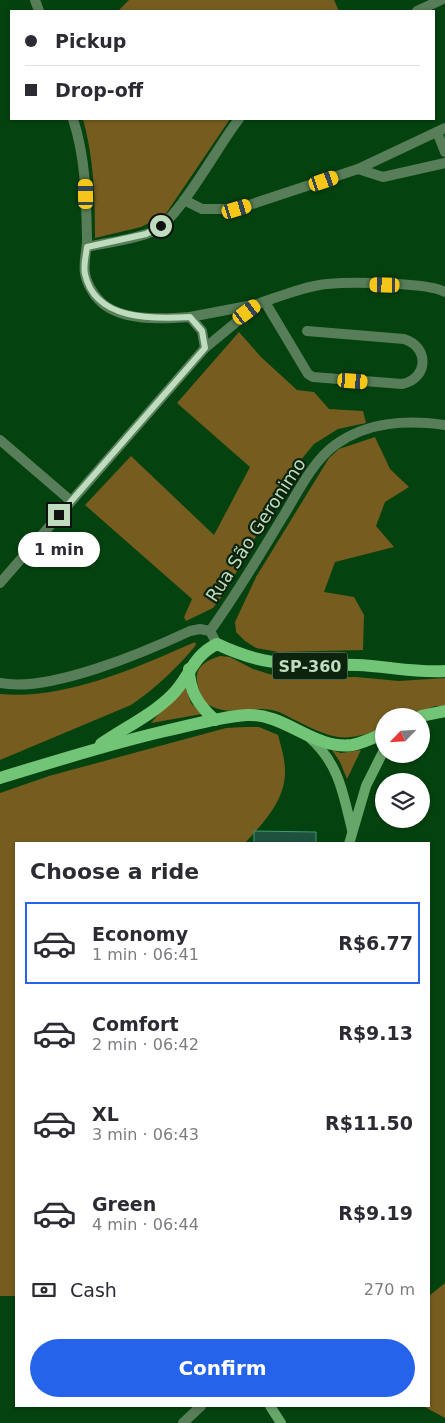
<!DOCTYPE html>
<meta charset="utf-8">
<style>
body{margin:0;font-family:"DejaVu Sans",sans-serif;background:#f2f2f3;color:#2b2b33;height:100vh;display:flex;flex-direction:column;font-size:19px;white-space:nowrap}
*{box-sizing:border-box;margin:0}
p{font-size:16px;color:#7c7c81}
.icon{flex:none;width:28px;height:28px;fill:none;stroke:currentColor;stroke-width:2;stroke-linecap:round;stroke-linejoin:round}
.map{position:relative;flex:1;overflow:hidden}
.panel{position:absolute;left:15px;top:842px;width:415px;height:565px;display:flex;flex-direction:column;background:#fff;border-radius:0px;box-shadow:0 1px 4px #0004}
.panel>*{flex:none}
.hud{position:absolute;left:10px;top:10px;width:425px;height:110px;border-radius:0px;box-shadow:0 1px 4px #0004;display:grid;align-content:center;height:110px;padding:0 15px;background:#fff}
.needle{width:32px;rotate:245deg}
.tools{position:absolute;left:375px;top:708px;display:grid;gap:10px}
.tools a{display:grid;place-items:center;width:55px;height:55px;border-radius:50%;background:#fff;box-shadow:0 1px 4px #0004;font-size:25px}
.end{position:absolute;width:22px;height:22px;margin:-11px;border:6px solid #bfdcbf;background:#111;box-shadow:0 0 0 2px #111}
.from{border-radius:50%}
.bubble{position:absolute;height:35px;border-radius:18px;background:#fff;box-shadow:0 1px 4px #0004;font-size:16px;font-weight:700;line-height:35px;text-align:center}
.car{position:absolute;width:15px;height:30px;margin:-15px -8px;border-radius:6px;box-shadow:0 0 4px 1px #0007;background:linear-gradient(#f5c518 24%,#345 0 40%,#f5c518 0 76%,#345 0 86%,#f5c518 0)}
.hud b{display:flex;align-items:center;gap:18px;height:48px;font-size:19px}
.hud b+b{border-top:1px solid #e1e1e2}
.hud i{width:12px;height:12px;background:#2b2b33}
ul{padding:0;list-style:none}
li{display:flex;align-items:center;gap:15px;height:82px;margin:0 10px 8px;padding:0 5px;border:2px solid transparent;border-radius:0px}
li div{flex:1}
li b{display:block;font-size:19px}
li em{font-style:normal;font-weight:700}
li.selected{border-color:#2563eb}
li>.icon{width:45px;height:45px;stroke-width:1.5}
h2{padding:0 15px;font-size:22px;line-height:60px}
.pay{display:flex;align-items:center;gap:12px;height:55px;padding:0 15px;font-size:19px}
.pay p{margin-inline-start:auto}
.action{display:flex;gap:10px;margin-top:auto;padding:10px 15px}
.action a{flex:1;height:58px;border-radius:30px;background:#2563eb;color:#fff;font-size:20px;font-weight:700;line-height:58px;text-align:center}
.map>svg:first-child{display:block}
.green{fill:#765c1e}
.building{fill:#1e523e;stroke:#419977}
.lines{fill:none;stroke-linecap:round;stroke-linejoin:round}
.street{stroke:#577e58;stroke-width:10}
.secondary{stroke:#67a669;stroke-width:10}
.primary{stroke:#72c576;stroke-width:12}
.route{stroke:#bfdcbf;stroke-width:6}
.labels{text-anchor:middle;stroke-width:4.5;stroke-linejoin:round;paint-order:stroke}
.shield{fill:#0c230e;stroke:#89a48a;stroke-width:1}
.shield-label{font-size:16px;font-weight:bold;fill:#bfdcbf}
.street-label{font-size:18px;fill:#bfdcbf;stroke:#0c230e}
</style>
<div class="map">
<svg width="445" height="1423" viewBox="0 0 445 1423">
<rect width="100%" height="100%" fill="#04420f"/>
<g class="green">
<path d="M129,0H334L339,11H118Z"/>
<path d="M83,119H230L165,215L141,227L95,238C95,197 94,159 83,119Z"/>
<path d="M239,332L261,357L297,390L314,392L329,409L363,411L366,423L338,429L314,444L291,472L226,591L213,608L186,621L184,617L192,599L85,505L131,456L214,535L250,467L177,403Z"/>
<path d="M375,437L390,469L409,487L385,502L376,526L394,547L335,562L324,592L354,597L364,615L363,650L279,652L256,648L245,641L236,632L235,622L256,577L329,458L339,449Z"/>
<path d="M195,642L196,645C177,668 156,688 131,705L0,760V694C65,700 136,668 195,642Z"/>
<path d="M220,656L230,657L253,669L269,674L294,678L356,677L399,681L445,678V706H435L409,716H384V727C345,744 333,739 297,721C290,718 283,713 276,711C249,704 232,719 205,703C193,679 191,665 220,656Z"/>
<path d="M184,683L191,703L202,714L151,723Z"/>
<path d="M245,727H259L278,735C281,746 285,759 285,770C286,800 263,823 244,844H16V1296H0V793L49,776L226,728Z"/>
<path d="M332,750L341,753L361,750L347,779L340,762Z"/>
<path d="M445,1283V1418L423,1406H429V1296Z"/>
</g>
<path class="building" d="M254,831L316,832V844H254Z"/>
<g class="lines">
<g class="street">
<path d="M35,0L39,11"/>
<path d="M417,11L441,0"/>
<path d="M73,119C86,159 86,197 87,239C87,250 83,263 85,273C86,282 93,294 99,300C119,322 163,319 190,317L202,331L205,348"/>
<path d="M437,132L445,152"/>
<path d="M358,169L383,177L445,163"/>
<path d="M184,200L202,209H237L358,169L445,128"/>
<path d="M87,247C108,242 134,240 154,231C179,219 219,144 239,119"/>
<path d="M265,302L308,374L313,377L402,384C428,379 430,347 404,339L307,331"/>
<path d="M260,303C281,296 305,286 327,284C349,282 428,282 445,292"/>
<path d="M0,440L71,501"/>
<path d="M0,583L205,348L258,304L190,317"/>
<path d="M210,631C237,594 260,554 284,515C298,492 313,461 335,445C368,421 407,420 445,425"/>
<path d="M0,683C49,693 145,652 190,631L200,629L210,631L217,644"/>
<path d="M183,1423L201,1406"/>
</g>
<g class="secondary">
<path d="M310,738C339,764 343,793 352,830"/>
<path d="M349,844L366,786L384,750"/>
<path d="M270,1406L281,1423"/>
</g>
<g class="primary">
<path d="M189,669C189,691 199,706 215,720"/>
<path d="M421,716L445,711"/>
<path d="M101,744C124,728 152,715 172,695C190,677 192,656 217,644C272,670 299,663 357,665C386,666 415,673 445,671"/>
<path d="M0,778C55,761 109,744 165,731C192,725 219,717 247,715C285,713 314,750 352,745C363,743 373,738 384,733"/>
</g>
</g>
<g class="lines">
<path class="route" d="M59,515L205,348L202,331L190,317C153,319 95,321 85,274C83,266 86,255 87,247L146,234L161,226"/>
</g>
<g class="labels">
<rect class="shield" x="272.5" y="652.5" width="75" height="27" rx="4"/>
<g class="shield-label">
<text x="310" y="672">SP-360</text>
</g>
<g class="street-label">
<text transform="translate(256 530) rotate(-57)" y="6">Rua São Geronimo</text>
</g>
</g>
</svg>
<div class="tools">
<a><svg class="needle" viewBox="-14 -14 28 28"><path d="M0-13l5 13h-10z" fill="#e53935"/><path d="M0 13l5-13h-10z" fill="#7c7c81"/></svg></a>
<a><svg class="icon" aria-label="layers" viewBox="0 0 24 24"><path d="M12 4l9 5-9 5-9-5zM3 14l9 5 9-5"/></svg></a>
</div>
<i class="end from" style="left:161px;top:226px"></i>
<i class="end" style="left:59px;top:515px"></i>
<div class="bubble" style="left:18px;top:532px;width:82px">1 min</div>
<i class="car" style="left:324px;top:181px;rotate:71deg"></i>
<i class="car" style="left:86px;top:194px;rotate:359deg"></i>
<i class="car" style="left:237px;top:209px;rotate:73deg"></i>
<i class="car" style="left:385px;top:285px;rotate:271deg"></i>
<i class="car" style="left:247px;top:312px;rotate:53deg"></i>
<i class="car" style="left:353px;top:381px;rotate:94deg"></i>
<div class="hud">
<b><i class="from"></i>Pickup</b>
<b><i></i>Drop-off</b>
</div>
<section class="panel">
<h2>Choose a ride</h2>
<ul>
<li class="selected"><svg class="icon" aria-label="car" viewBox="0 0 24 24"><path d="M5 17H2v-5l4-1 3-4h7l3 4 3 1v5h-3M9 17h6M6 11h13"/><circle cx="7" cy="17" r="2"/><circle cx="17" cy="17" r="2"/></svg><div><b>Economy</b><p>1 min · 06:41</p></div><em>R$6.77</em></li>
<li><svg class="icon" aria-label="car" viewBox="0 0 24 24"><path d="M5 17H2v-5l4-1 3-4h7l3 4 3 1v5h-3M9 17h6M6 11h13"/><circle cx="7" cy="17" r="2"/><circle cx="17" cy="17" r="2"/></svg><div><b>Comfort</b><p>2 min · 06:42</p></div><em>R$9.13</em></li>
<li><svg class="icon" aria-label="car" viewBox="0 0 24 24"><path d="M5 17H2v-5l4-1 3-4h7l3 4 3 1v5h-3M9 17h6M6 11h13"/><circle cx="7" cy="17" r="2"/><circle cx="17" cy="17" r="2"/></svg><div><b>XL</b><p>3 min · 06:43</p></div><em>R$11.50</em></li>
<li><svg class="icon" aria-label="car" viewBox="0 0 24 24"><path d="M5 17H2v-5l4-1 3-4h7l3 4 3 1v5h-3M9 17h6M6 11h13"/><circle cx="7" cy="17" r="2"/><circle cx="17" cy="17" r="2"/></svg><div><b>Green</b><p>4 min · 06:44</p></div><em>R$9.19</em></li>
</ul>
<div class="pay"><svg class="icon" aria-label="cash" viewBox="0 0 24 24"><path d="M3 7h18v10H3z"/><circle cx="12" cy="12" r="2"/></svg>Cash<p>270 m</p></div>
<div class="action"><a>Confirm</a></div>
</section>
</div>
